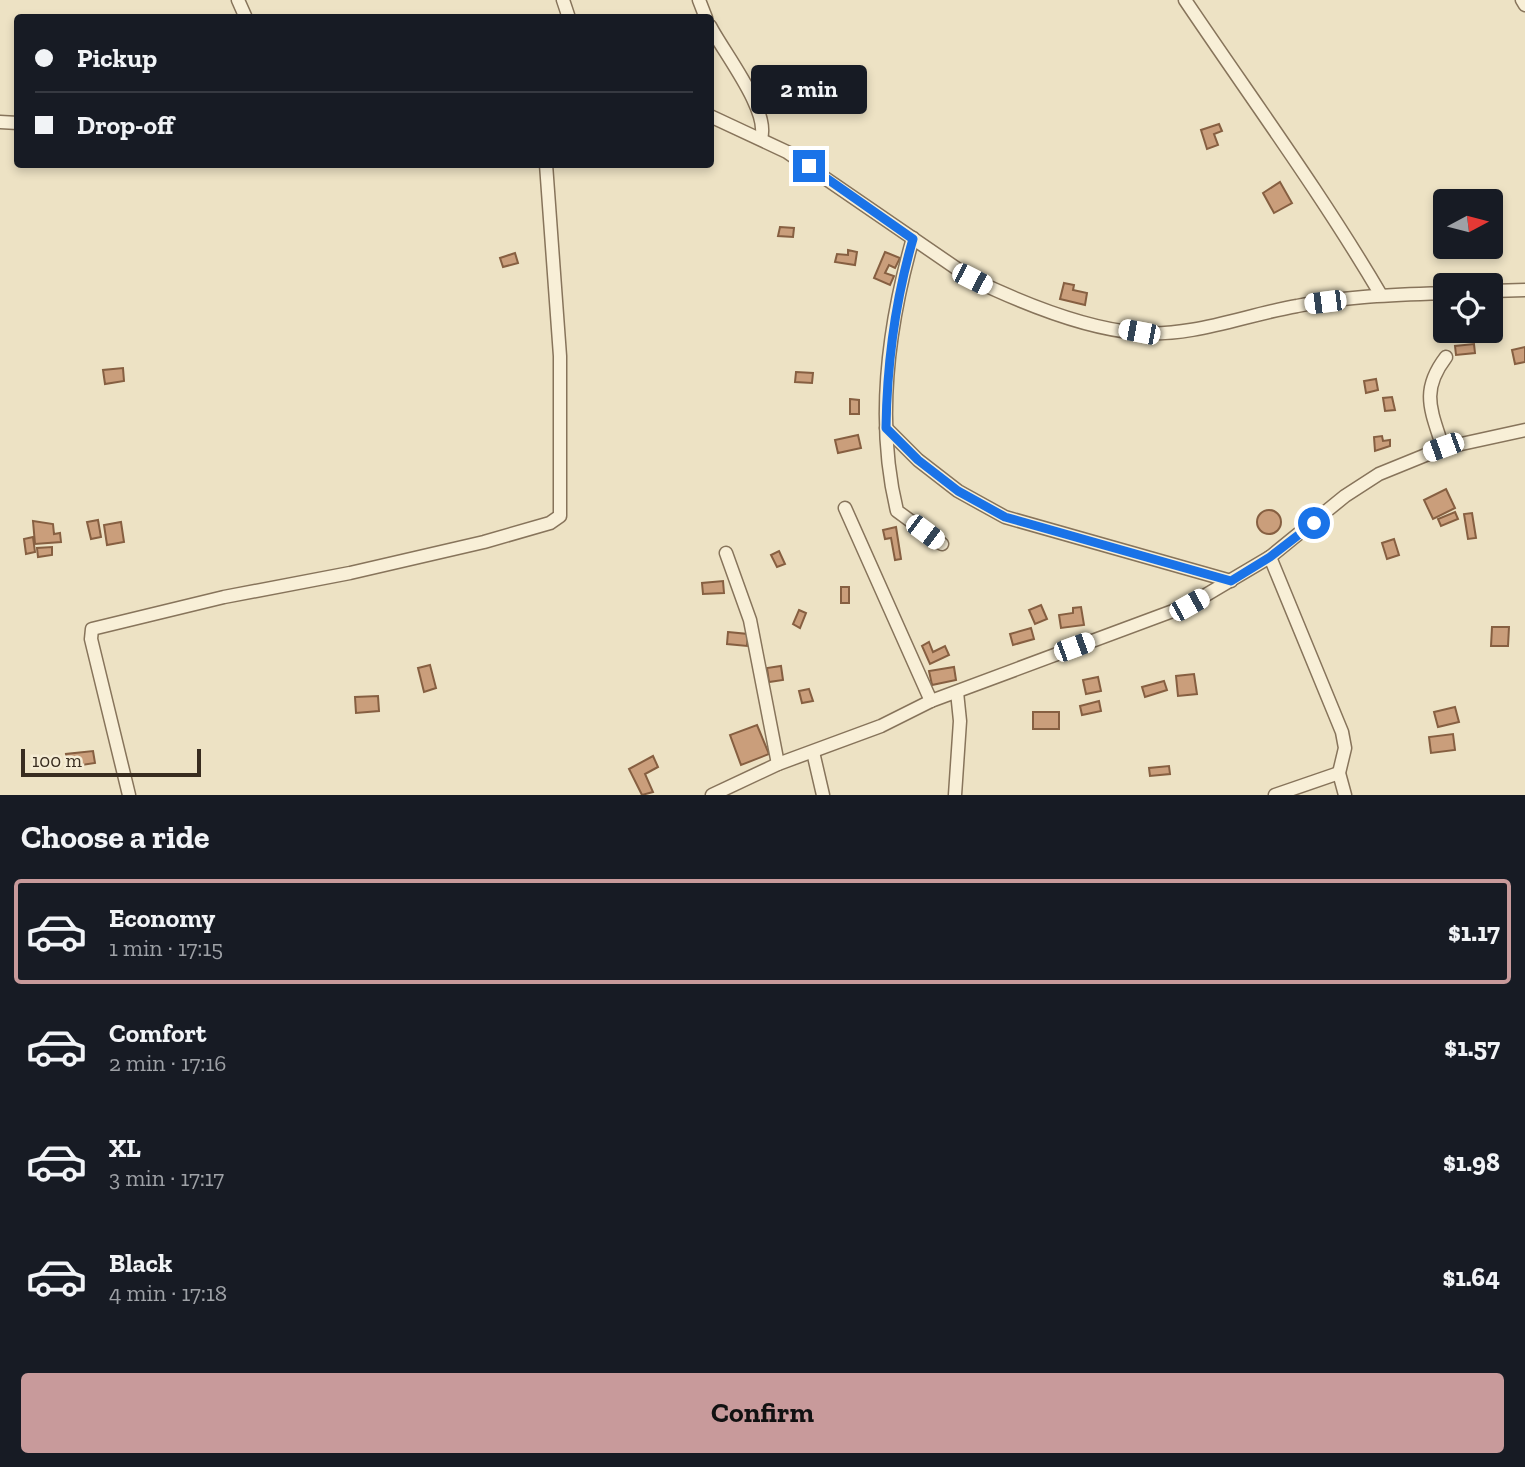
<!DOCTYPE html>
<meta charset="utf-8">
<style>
body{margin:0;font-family:"Zilla Slab",serif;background:#242831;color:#f1f3f6;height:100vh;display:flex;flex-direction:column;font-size:26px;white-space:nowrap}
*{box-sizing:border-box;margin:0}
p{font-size:23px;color:#9ea1a6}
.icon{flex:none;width:38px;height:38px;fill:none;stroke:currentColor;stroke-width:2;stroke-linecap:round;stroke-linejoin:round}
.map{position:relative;height:795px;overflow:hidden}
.drawer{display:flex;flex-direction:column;background:#171b24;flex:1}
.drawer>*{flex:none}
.banner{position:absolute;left:14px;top:14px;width:700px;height:154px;border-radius:7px;box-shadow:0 4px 10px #0003;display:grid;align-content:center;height:154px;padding:0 21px;background:#171b24}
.needle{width:46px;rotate:83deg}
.controls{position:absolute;left:1433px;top:189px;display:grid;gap:14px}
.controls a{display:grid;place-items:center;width:70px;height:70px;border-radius:7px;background:#171b24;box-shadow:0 4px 10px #0003;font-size:35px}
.scale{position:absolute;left:21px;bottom:18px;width:180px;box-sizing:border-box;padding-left:7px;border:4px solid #382c1f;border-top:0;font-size:19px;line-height:24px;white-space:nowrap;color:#382c1f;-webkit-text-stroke:5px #f5ecd4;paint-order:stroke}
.end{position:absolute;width:32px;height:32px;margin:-16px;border:9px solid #1a73e8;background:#fff;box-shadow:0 0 0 4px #fff}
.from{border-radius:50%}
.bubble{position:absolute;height:49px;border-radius:7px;background:#171b24;box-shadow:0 4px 10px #0003;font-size:23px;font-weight:700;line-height:49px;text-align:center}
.car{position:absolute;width:21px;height:42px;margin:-21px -10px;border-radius:9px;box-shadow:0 0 5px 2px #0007;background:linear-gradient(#fff 24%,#345 0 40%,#fff 0 76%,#345 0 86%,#fff 0)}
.banner b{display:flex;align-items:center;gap:24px;height:66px;font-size:26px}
.banner b+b{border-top:2px solid #363941}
.banner i{width:18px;height:18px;background:#f1f3f6}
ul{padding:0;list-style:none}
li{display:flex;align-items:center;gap:21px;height:105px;margin:0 14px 10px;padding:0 7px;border:4px solid transparent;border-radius:7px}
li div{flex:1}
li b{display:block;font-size:26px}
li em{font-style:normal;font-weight:700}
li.on{border-color:#c89a9b}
li>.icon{width:63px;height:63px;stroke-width:1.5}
h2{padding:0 21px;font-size:32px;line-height:84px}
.primary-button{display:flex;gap:14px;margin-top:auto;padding:14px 21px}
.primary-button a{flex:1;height:80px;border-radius:7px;background:#c89a9b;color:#111;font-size:28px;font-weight:700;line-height:80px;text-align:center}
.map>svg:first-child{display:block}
.building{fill:#ca9e7b;stroke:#865f41;stroke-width:2}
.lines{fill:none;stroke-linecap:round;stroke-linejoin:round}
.street-casing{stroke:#87745b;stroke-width:15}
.street{stroke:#f8efd7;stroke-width:12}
.route{stroke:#1a73e8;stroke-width:9}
</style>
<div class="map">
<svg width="1525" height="795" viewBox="0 0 1525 795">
<rect width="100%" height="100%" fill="#ede2c4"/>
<g class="building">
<path d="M1219,124L1222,131L1214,134L1218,145L1207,149L1201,130Z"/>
<path d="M1280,182L1292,203L1274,213L1263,193Z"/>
<path d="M780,227L794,228L793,237L778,236Z"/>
<path d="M848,250L857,252L855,265L835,262L837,254L848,255Z"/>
<path d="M885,252L900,258L895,268L889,265L885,273L894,276L890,285L874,278Z"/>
<path d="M515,253L518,263L503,267L500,258Z"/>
<path d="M1064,283L1074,285L1073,290L1087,293L1085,305L1060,299Z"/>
<path d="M1492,329L1493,339L1475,341L1474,332Z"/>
<path d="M1474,344L1475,353L1456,355L1455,346Z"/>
<path d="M1525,347V362L1515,364L1512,350Z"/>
<path d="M123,368L124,381L105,384L103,370Z"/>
<path d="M796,372L813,373L812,383L795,382Z"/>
<path d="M1376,379L1378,390L1366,393L1364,381Z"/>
<path d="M1392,397L1395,410L1385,411L1383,398Z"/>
<path d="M850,399L859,400V414H850Z"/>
<path d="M858,435L861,448L838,453L835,440Z"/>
<path d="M1382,436L1383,441L1390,440V446L1375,451L1374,437Z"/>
<path d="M1446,489L1455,508L1433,519L1424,500Z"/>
<circle cx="1269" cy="522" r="12"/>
<path d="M1455,512L1458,519L1441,526L1438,519Z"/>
<path d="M1472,513L1476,538L1468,539L1464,514Z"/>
<path d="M98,520L101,537L91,539L87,522Z"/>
<path d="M33,521L53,524L54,534L60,533L61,542L35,544Z"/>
<path d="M121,522L124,542L107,545L104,525Z"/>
<path d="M896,527L901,559L895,560L891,538L885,539L883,530Z"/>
<path d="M33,537L35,552L26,554L24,539Z"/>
<path d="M1394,539L1399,555L1387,559L1382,543Z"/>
<path d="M52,547V555L38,557L37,548Z"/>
<path d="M779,551L785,564L777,567L771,555Z"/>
<path d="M723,581L724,593L703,594L702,583Z"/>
<rect x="841" y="587" width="8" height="16"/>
<path d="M1041,605L1047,619L1035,624L1029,610Z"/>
<path d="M1081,607L1084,625L1061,628L1059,615L1073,613V608Z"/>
<path d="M799,610L806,613L800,628L793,624Z"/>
<path d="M1492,627H1509L1508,646H1491Z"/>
<path d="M1031,628L1034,639L1013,645L1010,634Z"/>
<path d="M728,632L748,634L747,646L727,644Z"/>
<path d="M929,642L933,652L945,646L949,655L930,664L922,646Z"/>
<path d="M430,665L436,688L424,692L418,668Z"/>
<path d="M781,666L783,680L769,682L767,668Z"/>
<path d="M954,667L956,680L932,685L929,671Z"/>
<path d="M1194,674L1197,694L1178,696L1176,676Z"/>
<path d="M1098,677L1101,691L1086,694L1083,680Z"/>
<path d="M1164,681L1167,690L1145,697L1142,687Z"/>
<path d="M809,689L813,701L802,703L799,691Z"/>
<path d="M378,696L379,711L356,713L355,697Z"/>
<path d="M1099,701L1101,711L1082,715L1080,706Z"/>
<path d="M1455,707L1459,722L1438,727L1434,712Z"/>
<rect x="1033" y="712" width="26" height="17"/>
<path d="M757,725L769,754L741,765L730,735Z"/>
<path d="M1453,734L1455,750L1431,753L1429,737Z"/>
<path d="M93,751L95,763L68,767L66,754Z"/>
<path d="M653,756L658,767L645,774L653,792L642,795L629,769Z"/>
<path d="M1169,766L1170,774L1150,776L1149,768Z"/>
</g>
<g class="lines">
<defs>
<g id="street">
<path d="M238,0L246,18"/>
<path d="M563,0L569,18"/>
<path d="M699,0L706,18"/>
<path d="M1185,0C1251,98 1321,193 1381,295"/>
<path d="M1522,0L1525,5"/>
<path d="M710,26C724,53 770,111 761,138"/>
<path d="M710,116L787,152L972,279C1020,302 1086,329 1139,333C1193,337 1245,315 1297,306C1346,296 1396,295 1446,293"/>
<path d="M0,122L18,123"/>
<path d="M913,238C888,326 875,421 897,511L942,544"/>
<path d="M1491,291L1525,290"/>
<path d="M886,428L918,460L958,491L1005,517L1231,581"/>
<path d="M1443,448C1431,410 1420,391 1446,357"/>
<path d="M845,508L931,701"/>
<path d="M726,553L750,620L778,764"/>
<path d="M1270,557L1342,732L1345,748L1339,773L1345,795"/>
<path d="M813,752L823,795"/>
<path d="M129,795L91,639L92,629L224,597L350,573L484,542L550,523L560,516V356L546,164"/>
<path d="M712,795L778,764L881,726L931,701L1189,605L1270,557L1345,496L1379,474L1443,448L1525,430"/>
<path d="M955,795L960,721L957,692"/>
<path d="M1275,795L1339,773"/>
</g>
</defs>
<use href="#street" class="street-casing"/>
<use href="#street" class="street"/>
</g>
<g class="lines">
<path class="route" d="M809,166L913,239C895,301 887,363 886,428L918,460L958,491L1005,517L1231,581L1270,557L1314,523"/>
</g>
</svg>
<div class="controls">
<a><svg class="needle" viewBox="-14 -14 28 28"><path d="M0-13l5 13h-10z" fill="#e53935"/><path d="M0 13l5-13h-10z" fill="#9ea1a6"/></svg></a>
<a><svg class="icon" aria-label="locate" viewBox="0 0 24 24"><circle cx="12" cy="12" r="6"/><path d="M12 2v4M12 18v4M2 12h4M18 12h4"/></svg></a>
</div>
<div class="scale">100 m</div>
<i class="end from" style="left:1314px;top:523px"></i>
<i class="end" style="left:809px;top:166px"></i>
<div class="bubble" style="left:751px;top:65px;width:116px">2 min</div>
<i class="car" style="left:972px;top:279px;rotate:117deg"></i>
<i class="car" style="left:1325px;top:302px;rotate:263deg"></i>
<i class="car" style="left:1139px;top:332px;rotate:281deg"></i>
<i class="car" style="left:1443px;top:447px;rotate:250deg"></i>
<i class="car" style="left:925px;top:532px;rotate:127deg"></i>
<i class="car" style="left:1189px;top:605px;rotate:61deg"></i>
<i class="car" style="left:1074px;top:647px;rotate:70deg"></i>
<div class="banner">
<b><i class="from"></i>Pickup</b>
<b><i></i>Drop-off</b>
</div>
</div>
<section class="drawer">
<h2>Choose a ride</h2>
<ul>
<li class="on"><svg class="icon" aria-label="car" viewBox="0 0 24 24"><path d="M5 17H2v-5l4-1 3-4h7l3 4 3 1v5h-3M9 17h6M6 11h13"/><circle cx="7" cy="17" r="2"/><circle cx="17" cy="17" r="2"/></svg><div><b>Economy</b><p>1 min · 17:15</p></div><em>$1.17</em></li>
<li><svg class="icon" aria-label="car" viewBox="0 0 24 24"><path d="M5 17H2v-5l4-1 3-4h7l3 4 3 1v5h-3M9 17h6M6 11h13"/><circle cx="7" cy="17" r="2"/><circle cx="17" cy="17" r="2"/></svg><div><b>Comfort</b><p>2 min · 17:16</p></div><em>$1.57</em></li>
<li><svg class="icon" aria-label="car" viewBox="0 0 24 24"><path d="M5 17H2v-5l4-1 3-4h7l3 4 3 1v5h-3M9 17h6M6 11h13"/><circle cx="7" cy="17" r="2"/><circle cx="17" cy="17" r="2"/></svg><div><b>XL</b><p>3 min · 17:17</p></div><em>$1.98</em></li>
<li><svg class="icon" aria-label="car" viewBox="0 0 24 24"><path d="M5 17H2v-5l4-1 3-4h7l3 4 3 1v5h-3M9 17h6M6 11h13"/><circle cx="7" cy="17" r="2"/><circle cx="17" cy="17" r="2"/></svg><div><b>Black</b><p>4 min · 17:18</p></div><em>$1.64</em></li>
</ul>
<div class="primary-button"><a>Confirm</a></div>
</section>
